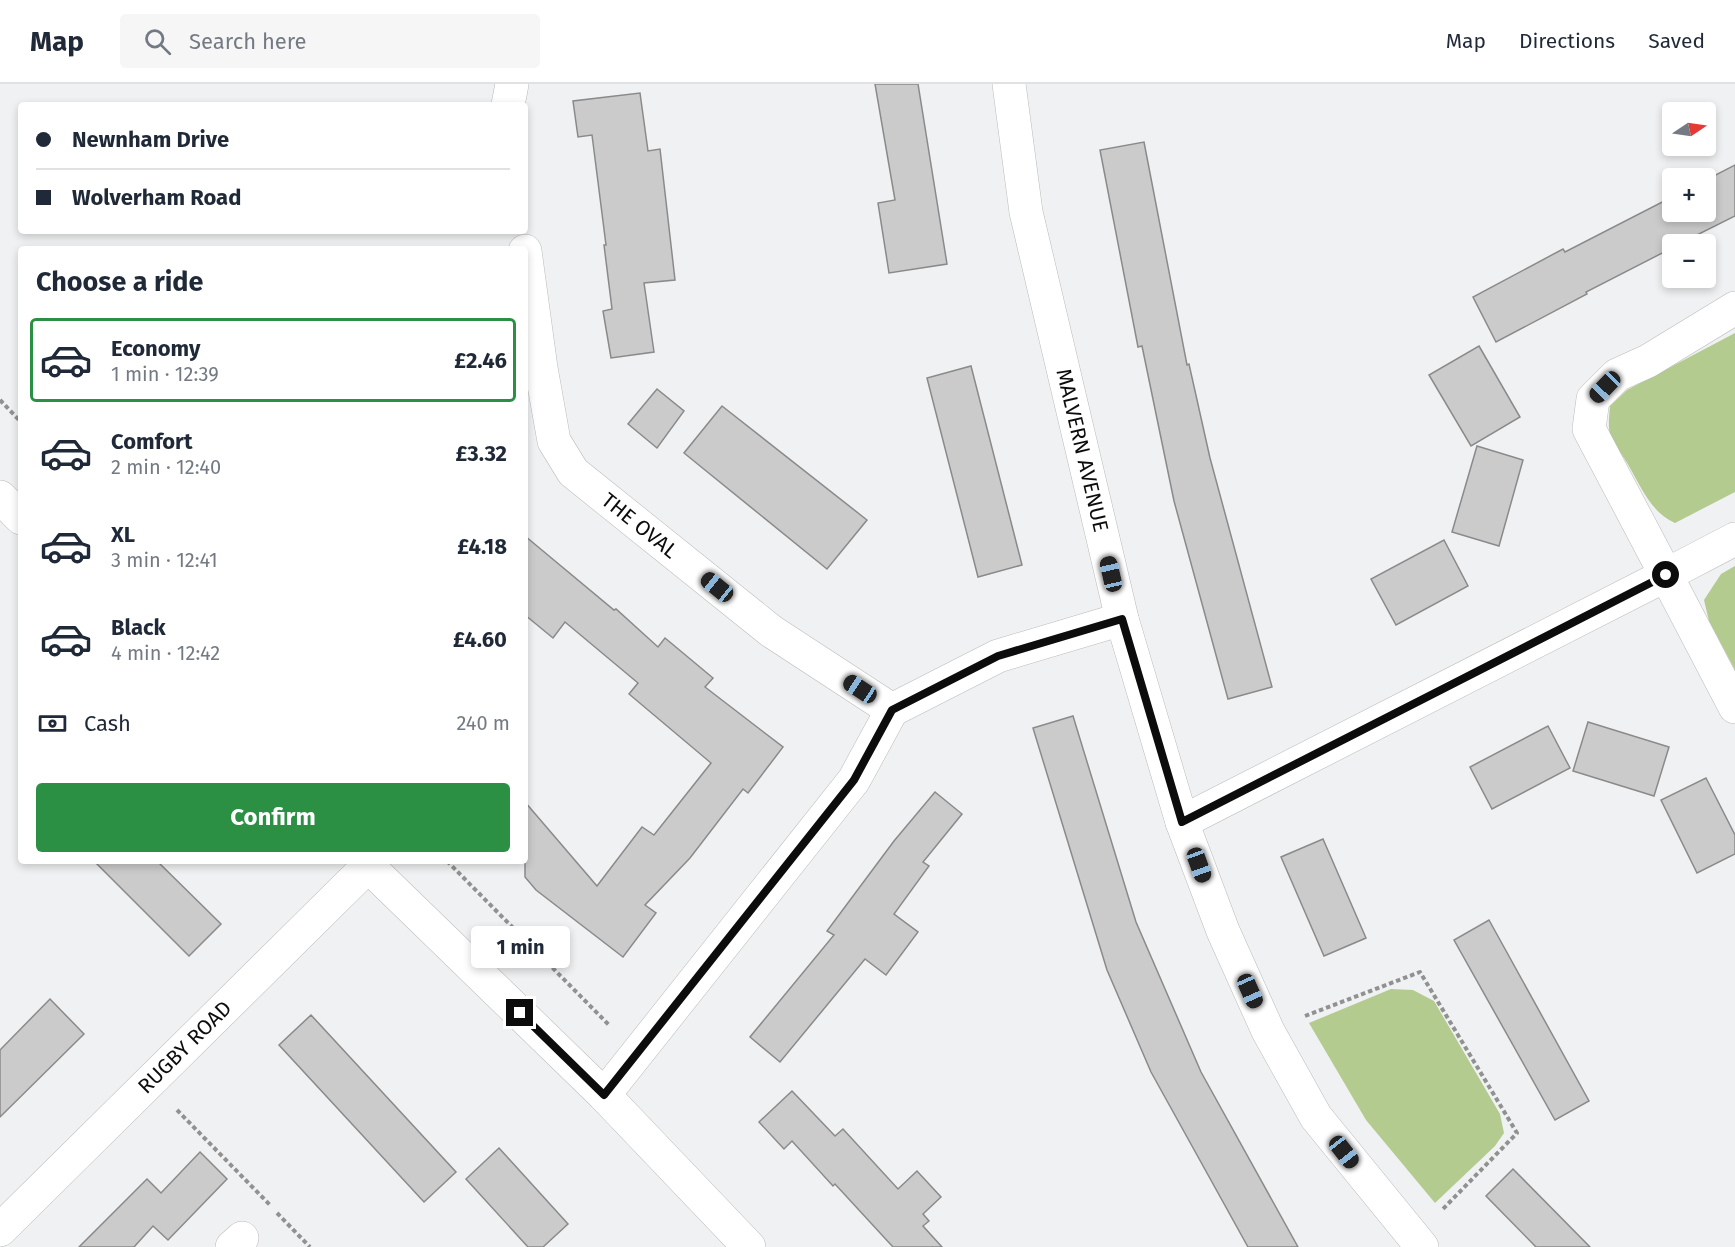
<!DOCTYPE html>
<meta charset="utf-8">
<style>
body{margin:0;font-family:"Fira Sans",sans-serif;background:#f6f6f7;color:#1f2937;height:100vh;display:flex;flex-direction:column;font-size:22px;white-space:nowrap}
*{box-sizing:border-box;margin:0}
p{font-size:20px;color:#747a83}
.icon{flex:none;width:33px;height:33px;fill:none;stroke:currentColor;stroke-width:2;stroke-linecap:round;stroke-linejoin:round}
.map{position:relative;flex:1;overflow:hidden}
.details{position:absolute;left:18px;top:162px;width:510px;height:618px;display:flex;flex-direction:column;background:#fff;border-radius:6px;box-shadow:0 3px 9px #0003}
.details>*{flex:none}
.top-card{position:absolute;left:18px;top:18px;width:510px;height:132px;border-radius:6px;box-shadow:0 3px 9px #0003;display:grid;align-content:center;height:132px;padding:0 18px;background:#fff}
.needle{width:39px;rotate:77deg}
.fabs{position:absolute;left:1662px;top:18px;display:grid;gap:12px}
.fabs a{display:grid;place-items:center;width:54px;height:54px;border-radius:6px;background:#fff;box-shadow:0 3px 9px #0003;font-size:30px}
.end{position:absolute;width:27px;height:27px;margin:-14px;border:8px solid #0c0c0c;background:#fff;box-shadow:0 0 0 3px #fff}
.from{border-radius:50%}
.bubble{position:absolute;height:42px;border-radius:6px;background:#fff;box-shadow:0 3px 9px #0003;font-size:20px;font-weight:700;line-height:42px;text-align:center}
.car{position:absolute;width:18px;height:36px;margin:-18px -9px;border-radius:8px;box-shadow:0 0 4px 2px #0007;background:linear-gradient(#222 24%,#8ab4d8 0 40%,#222 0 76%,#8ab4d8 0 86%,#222 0)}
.top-card b{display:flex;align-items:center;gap:21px;height:57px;font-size:22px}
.top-card b+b{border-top:2px solid #e0e1e3}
.top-card i{width:15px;height:15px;background:#1f2937}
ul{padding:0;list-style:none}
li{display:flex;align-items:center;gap:18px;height:84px;margin:0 12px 9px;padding:0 6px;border:3px solid transparent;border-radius:6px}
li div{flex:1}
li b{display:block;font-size:22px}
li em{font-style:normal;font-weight:700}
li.selected{border-color:#2b8f44}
li>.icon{width:54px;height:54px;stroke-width:1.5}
h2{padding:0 18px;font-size:27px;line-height:72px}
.pay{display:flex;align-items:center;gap:15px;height:66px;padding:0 18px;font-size:22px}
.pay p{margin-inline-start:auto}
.cta{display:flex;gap:12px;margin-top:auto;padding:12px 18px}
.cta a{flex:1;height:69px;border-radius:6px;background:#2b8f44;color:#fff;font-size:24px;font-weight:700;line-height:69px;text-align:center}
header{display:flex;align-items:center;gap:36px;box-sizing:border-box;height:84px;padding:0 30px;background:#fff;border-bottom:2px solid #e0e1e3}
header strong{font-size:28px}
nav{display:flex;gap:33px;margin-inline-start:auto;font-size:21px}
.search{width:420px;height:54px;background:#f6f6f7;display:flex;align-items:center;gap:15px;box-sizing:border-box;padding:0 21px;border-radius:6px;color:#747a83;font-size:22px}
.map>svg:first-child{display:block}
.green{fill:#b3cb8f}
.building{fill:#cccbcc;stroke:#8b8a8b;stroke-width:1.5}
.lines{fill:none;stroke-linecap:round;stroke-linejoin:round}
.minor-casing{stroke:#babbbc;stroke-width:34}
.path{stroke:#919192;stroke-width:4;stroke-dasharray:4.5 3;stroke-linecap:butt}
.minor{stroke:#fff;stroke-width:33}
.route{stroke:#0c0c0c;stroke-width:8}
.labels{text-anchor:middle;stroke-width:4.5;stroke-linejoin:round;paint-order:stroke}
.street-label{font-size:21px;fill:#0c0c0c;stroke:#fff}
</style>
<header>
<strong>Map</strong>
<div class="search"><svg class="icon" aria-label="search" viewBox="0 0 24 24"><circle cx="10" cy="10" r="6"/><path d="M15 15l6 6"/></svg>Search here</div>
<nav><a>Map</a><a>Directions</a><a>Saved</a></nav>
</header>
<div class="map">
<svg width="1735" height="1163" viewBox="0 0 1735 1163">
<rect width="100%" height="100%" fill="#f0f1f2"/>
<g class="green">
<path d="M1735,249V408L1675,439C1648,427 1639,397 1624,374C1621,369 1616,364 1613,359C1607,348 1609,334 1610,322L1627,306Z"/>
<path d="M1735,482V586L1709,537L1704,516L1721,490Z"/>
<path d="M1391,905L1413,906L1434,917L1500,1030L1504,1049L1495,1062L1435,1119L1366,1036L1309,939Z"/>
</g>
<g class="building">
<path d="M875,0H918L947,180L889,189L878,119L895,116Z"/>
<path d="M640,9L648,67L660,65L675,196L644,199L654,268L611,274L603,227L612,225L604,161H606L592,51L578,53L573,17Z"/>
<path d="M1144,58L1187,281L1189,280L1210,374L1272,603L1228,615L1174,417L1142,262L1138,263L1100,66Z"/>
<path d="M1735,81V132L1679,160H1672V164L1586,208L1587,210L1496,258L1473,213L1563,165L1565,168L1672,113V128H1706V96Z"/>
<path d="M1479,262L1520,333L1471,362L1429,291Z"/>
<path d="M971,282L1022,481L978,493L927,294Z"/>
<path d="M657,305L684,327L657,364L628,340Z"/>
<path d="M722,322L867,436L827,485L684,369Z"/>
<path d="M1477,362L1523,376L1499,462L1452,448Z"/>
<path d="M525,452L614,526L616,525L658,563L665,554L713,594L705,603L783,663L748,709L743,705L690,774L645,821L656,829L623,873L536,806L525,793V718L597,802L642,743L654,751L711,679L629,610L638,599L565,538L553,554L525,531Z"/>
<path d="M1444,456L1468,502L1396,541L1371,495Z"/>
<path d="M1073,632L1136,838L1201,988L1298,1163H1248L1151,988L1107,886L1033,644Z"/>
<path d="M1588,638L1669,663L1654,712L1573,687Z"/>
<path d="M1548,642L1570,684L1492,725L1470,683Z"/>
<path d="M1706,694L1735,751V770L1697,789L1661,716Z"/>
<path d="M935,708L962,730L923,778L929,782L894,830L918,848L886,891L865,875L780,978L750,953L834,851L827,847L894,757Z"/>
<path d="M1323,755L1366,854L1324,872L1281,773Z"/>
<path d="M94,777H157L221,840L189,872Z"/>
<path d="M1489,836L1589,1017L1555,1036L1454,856Z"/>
<path d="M50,915L84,950L0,1033V966Z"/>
<path d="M311,931L456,1088L424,1118L279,961Z"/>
<path d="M792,1007L835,1052L843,1045L898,1105L917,1087L941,1113L923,1130L929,1137L923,1142L942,1163H893L835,1100L833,1102L792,1057L784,1065L759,1038Z"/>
<path d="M499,1064L568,1140L543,1163H528L466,1095Z"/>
<path d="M200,1068L227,1095L168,1156L153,1142L134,1163H79L147,1095L161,1109Z"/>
<path d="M1513,1085L1590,1163H1536L1486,1112Z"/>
</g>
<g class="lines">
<defs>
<g id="minor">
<path id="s1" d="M1009,0L1026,128L1122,535L1182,738L1223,847L1268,947L1316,1033L1422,1163"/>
<path d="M508,21L512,0"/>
<path id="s2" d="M525,167L541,284L554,357L573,388L771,547L892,626"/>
<path d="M0,413L21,434"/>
<path d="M1735,455L1666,491L1735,623"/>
<path d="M1182,738L1666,491L1589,345L1593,315L1617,291L1648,277L1735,224"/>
<path d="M363,777L604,1011L749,1163"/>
<path d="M604,1011L854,696L892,626L998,572L1122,535"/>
<path id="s3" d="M0,1146L368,782"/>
<path d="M232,1163L242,1154"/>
</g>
</defs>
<use href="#minor" class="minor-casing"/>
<g class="path">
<path d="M0,316L21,338"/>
<path d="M447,777L609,941"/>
<path d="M1305,932L1420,888L1517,1049L1442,1126"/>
<path d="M177,1026L270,1121"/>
<path d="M277,1129L310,1163"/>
</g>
<use href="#minor" class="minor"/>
</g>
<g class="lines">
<path class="route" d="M520,929L604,1011L854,696L892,626L998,572L1122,535L1182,738L1666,491"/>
</g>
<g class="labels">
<g class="street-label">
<text dy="7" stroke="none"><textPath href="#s1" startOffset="374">MALVERN AVENUE</textPath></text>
<text dy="7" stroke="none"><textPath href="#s2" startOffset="314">THE OVAL</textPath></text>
<text dy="7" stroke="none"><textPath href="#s3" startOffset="260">RUGBY ROAD</textPath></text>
</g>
</g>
</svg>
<div class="fabs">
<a><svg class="needle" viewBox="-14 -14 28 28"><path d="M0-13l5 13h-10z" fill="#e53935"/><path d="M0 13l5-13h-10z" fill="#747a83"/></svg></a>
<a>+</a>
<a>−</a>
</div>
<i class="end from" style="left:1666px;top:491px"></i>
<i class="end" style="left:520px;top:929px"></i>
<div class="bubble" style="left:471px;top:842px;width:99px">1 min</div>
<i class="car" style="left:1605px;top:303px;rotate:224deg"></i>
<i class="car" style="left:1111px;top:490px;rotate:347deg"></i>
<i class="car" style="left:717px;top:503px;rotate:309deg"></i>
<i class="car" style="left:860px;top:605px;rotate:303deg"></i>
<i class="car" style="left:1199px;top:781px;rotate:160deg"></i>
<i class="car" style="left:1250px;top:907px;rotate:156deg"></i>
<i class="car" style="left:1344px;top:1068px;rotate:142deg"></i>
<div class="top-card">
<b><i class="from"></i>Newnham Drive</b>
<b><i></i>Wolverham Road</b>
</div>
<section class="details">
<h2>Choose a ride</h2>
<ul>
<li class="selected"><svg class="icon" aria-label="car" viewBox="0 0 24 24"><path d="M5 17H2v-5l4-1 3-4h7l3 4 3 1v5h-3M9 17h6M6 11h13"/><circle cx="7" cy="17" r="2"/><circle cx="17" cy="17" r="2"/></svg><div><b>Economy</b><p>1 min · 12:39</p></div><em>£2.46</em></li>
<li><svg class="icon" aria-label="car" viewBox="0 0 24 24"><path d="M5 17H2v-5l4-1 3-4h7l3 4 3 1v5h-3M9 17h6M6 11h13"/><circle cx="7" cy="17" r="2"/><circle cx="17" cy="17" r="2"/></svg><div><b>Comfort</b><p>2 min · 12:40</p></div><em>£3.32</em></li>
<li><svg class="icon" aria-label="car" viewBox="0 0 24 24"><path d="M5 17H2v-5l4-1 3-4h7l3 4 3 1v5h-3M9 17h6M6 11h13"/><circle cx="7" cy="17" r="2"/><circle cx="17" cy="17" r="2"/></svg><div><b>XL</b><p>3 min · 12:41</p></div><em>£4.18</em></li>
<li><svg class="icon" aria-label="car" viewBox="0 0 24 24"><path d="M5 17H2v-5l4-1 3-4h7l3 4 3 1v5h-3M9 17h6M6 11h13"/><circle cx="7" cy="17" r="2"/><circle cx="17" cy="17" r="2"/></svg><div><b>Black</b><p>4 min · 12:42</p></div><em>£4.60</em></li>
</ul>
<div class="pay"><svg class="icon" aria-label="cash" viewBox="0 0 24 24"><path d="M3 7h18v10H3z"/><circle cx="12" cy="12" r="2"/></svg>Cash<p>240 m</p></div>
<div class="cta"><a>Confirm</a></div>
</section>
</div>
